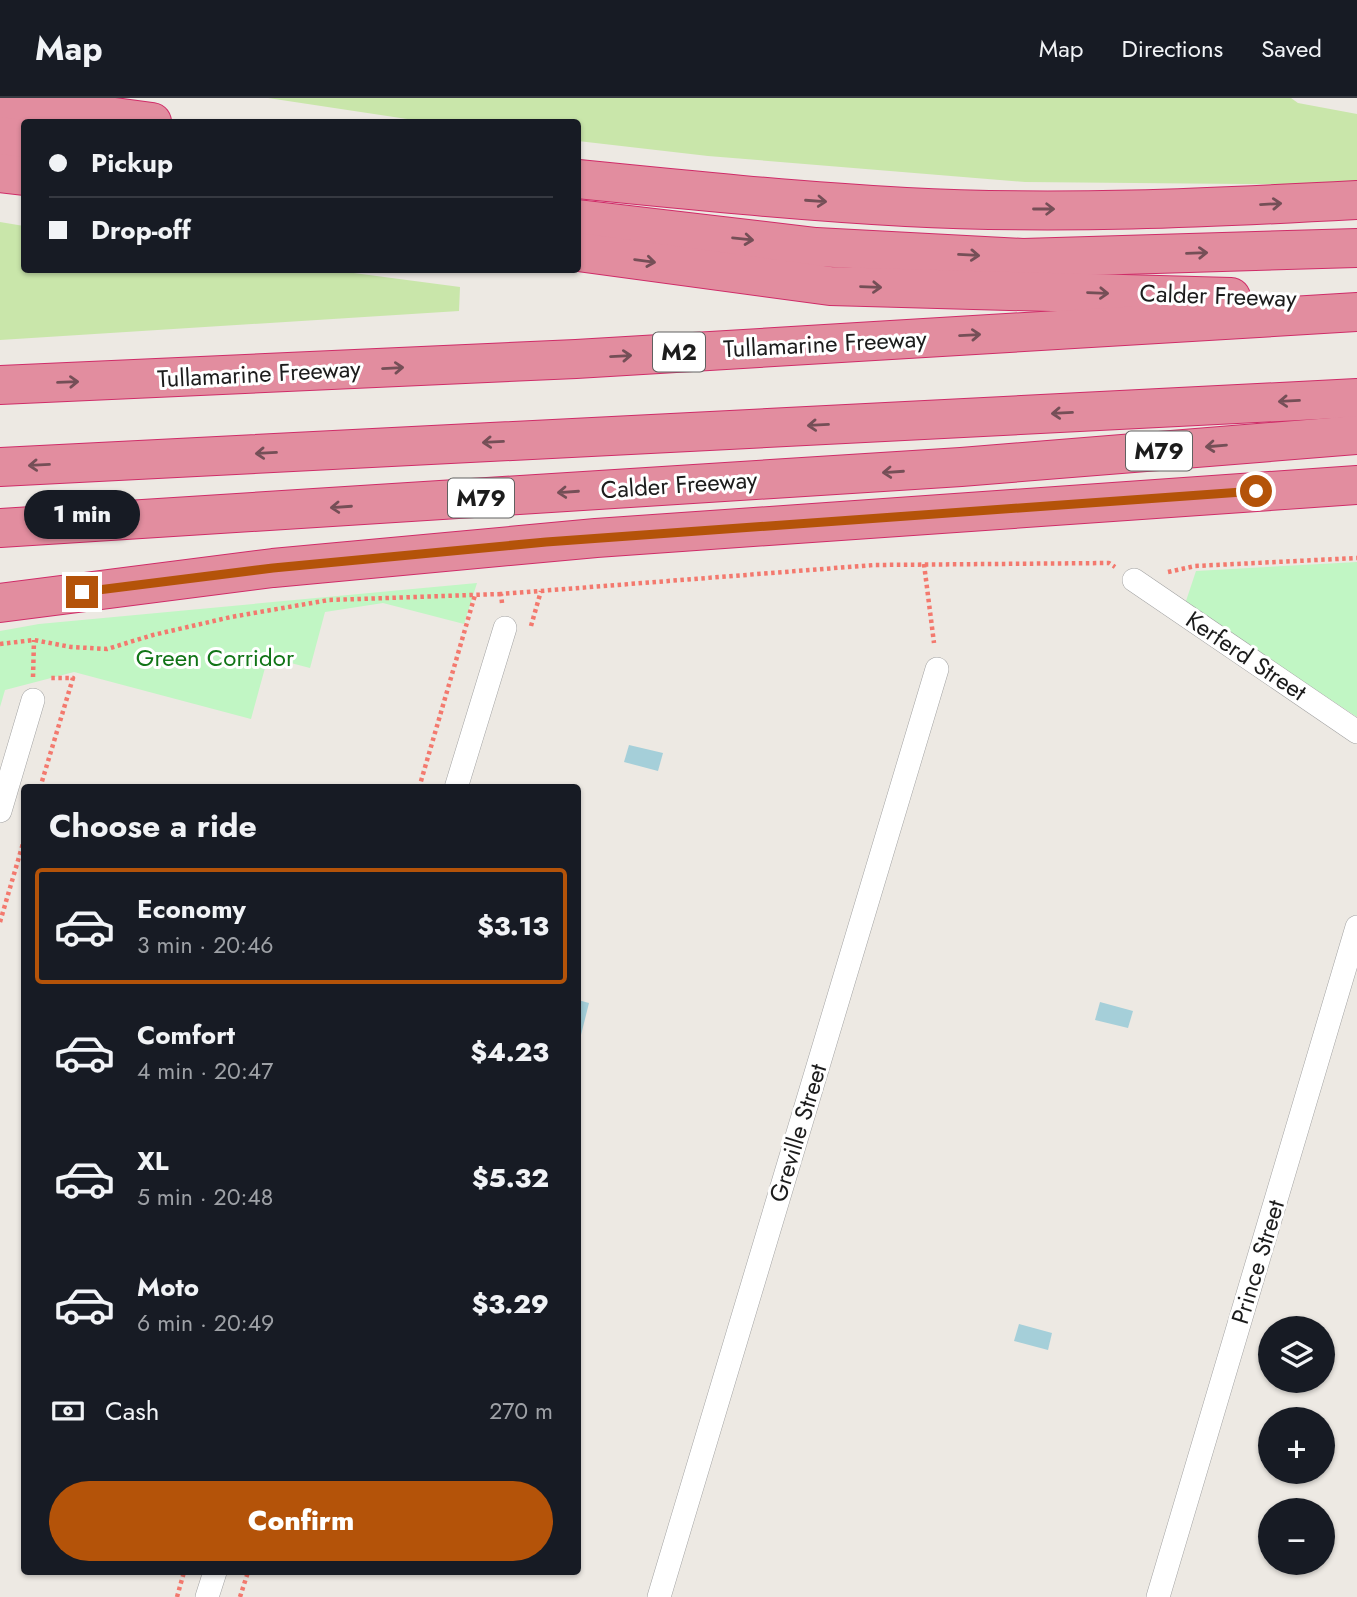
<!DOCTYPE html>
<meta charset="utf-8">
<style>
body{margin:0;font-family:Jost,sans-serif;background:#20242c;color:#f1f3f6;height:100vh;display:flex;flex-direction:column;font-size:26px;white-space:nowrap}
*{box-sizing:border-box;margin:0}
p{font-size:23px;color:#9ea1a6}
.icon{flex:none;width:38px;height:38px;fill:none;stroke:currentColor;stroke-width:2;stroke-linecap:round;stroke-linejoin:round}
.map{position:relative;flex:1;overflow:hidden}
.sheet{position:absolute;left:21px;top:686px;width:560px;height:791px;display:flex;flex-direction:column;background:#171b24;border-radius:7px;box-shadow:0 2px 5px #0004}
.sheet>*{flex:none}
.hud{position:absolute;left:21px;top:21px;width:560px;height:154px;border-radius:7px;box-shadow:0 2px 5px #0004;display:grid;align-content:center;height:154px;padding:0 28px;background:#171b24}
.controls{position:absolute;left:1258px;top:1218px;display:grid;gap:14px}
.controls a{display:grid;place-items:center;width:77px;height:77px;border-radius:50%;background:#171b24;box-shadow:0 2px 5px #0004;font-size:35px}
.end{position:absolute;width:32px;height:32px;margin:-16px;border:9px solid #b45309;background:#fff;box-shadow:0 0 0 4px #fff}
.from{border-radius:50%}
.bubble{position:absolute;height:49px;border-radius:24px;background:#171b24;box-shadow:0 2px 5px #0004;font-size:23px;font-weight:800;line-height:49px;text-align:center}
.hud b{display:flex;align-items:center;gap:24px;height:66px;font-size:26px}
.hud b+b{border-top:2px solid #363941}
.hud i{width:18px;height:18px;background:#f1f3f6}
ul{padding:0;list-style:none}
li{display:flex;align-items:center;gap:21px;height:116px;margin:0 14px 10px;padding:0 14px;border:4px solid transparent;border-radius:7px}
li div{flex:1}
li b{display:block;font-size:26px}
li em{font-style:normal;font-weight:800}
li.active{border-color:#b45309}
li>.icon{width:63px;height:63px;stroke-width:1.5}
h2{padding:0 28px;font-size:32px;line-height:84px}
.pay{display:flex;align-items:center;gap:18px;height:77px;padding:0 28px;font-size:26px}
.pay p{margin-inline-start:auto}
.button{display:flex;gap:14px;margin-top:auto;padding:14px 28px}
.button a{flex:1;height:80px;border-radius:42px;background:#b45309;color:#fff;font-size:28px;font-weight:800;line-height:80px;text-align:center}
header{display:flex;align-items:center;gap:42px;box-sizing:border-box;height:98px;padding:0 35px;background:#171b24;border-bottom:2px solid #363941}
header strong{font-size:33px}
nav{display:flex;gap:38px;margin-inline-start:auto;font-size:24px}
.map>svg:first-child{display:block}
.grass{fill:#c9e6aa}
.park{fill:#c1f6c4}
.water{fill:#a5cfd9}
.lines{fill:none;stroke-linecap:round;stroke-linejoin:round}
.minor-casing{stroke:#a3a3a3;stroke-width:24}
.motorway-casing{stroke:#cf2c68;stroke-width:40}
.path{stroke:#f3796e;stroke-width:4.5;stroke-dasharray:3.5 3.5;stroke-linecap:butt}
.minor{stroke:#fff;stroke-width:23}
.motorway{stroke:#e28d9f;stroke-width:38}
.oneway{stroke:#754f57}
.route{stroke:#b45309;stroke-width:9}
.labels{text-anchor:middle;stroke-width:6;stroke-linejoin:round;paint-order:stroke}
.shield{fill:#fff;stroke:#606060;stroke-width:2}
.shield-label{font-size:23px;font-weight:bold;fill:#1c1c1c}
.street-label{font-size:24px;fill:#1c1c1c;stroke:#fff}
.park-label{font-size:24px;fill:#107416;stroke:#fff}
</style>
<header>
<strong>Map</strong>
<nav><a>Map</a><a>Directions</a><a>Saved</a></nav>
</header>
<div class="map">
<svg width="1357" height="1499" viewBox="0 0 1357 1499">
<rect width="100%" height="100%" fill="#ede9e3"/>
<g class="grass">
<path d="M268,0H1291L1298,5L1357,16V87L1025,84L708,58L578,43V24H427Z"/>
<path d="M0,124L24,128V172H331L460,189L459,213L0,242Z"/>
</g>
<g class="park">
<path d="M1357,464V619L1185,506L1196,473Z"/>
<path d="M477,485L464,526L383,505L325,514L310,570L268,559L251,621L74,574L5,592L0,609V533L39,526Z"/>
</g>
<g class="water">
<path d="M629,647L663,655L658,673L624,664Z"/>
<path d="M578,902L589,905L581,937L578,936Z"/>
<path d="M1100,904L1133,913L1128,930L1095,922Z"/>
<path d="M1019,1226L1052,1235L1048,1252L1014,1243Z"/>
</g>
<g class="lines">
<defs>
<g id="minor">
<path d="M1134,482L1357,634"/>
<path d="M456,690L505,530"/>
<path d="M0,713L33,602"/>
<path d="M207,1499L215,1474"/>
<path d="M659,1499L937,571"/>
<path d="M1158,1499L1357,829"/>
</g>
<g id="motorway">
<path d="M0,4L152,24"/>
<path d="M0,38L24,41"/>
<path d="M0,75L24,78"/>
<path d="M578,81C687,92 796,103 906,109C1056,117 1207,110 1357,102"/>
<path d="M578,121L816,149L1023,160L1357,150"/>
<path d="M578,154L830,188L1231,199"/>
<path d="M0,287L576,261L1357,214"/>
<path d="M0,369L1357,300"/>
<path d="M0,430L961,369L1357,337"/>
<path d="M0,505L273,470L596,440L1357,387"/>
</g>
</defs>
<use href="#minor" class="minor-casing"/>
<use href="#motorway" class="motorway-casing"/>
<g class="path">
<path d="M924,466L934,545"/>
<path d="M1168,474L1195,468L1357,460"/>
<path d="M502,505L501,496L874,467L1109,465L1115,469"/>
<path d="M531,528L541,493"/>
<path d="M0,546L34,542L71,549L107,551L153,537L231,519L329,502L501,496"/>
<path d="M33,579L34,542"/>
<path d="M40,690L73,580H48"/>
<path d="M419,690L475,497"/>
<path d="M0,824L24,742"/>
<path d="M177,1499L184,1474"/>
<path d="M240,1499L248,1474"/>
</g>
<use href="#minor" class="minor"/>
<use href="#motorway" class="motorway"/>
</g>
<defs><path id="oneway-shaft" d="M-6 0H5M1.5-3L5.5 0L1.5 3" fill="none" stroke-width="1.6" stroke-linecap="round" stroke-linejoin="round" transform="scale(1.75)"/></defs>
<g class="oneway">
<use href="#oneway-shaft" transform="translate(816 103) rotate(4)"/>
<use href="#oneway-shaft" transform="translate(1271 106) rotate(-3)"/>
<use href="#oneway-shaft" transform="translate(1044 111)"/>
<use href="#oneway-shaft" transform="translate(743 141) rotate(6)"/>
<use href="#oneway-shaft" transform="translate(1197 155) rotate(-2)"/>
<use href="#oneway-shaft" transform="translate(969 157) rotate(3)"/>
<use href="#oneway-shaft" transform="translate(645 163) rotate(8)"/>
<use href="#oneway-shaft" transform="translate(871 189) rotate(2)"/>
<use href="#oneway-shaft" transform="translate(1098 195) rotate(2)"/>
<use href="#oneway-shaft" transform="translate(970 237) rotate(-3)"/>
<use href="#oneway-shaft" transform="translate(621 258) rotate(-3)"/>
<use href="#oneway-shaft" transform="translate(393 270) rotate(-3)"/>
<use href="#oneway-shaft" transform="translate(68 284) rotate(-2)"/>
<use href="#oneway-shaft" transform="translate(1289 303) rotate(177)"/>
<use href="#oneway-shaft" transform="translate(1062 315) rotate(177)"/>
<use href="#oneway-shaft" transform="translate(818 327) rotate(177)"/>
<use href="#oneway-shaft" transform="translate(493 344) rotate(177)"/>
<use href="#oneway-shaft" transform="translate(1216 348) rotate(175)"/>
<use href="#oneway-shaft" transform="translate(266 355) rotate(177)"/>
<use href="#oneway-shaft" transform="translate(39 367) rotate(177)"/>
<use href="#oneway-shaft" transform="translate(893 374) rotate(176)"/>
<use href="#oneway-shaft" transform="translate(568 394) rotate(176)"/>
<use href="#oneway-shaft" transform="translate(341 409) rotate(176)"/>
</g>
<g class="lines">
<path class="route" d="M82,494L273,470L546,444L1256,393"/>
</g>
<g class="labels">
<g class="shield">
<rect x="653" y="234.5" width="52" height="39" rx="5"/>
<rect x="1126" y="333.5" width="66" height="39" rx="5"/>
<rect x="448" y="380.5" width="66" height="39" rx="5"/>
</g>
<g class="shield-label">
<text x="679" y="262">M2</text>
<text x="1159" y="361">M79</text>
<text x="481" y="408">M79</text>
</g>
<g class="street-label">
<text transform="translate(1218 198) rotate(2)" y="8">Calder Freeway</text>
<text transform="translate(825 246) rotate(-3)" y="8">Tullamarine Freeway</text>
<text transform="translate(259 276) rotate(-3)" y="8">Tullamarine Freeway</text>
<text transform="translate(679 387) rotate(-4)" y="8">Calder Freeway</text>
<text transform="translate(1246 558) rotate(34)" y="8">Kerferd Street</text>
<text transform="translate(798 1035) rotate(-73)" y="8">Greville Street</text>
<text transform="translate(1258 1164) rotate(-73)" y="8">Prince Street</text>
</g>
<g class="park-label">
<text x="215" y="568">Green Corridor</text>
</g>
</g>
</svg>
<div class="controls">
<a><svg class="icon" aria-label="layers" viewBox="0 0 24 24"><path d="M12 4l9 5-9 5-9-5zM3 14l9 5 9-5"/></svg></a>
<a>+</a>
<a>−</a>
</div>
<i class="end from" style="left:1256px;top:393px"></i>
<i class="end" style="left:82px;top:494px"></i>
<div class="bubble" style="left:24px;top:392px;width:116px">1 min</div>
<div class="hud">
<b><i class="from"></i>Pickup</b>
<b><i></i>Drop-off</b>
</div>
<section class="sheet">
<h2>Choose a ride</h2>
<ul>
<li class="active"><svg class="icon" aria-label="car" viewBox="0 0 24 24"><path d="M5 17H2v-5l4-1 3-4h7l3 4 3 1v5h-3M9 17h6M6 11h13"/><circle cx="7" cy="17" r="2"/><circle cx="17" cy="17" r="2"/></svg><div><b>Economy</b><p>3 min · 20:46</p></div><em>$3.13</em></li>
<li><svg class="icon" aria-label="car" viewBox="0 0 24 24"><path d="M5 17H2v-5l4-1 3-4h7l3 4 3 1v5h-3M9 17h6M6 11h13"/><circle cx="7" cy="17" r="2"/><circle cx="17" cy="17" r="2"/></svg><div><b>Comfort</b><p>4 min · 20:47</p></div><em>$4.23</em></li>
<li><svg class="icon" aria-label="car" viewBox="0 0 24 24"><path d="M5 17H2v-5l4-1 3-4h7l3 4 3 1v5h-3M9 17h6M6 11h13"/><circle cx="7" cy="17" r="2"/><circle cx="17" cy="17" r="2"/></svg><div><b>XL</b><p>5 min · 20:48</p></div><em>$5.32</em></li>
<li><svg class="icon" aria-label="car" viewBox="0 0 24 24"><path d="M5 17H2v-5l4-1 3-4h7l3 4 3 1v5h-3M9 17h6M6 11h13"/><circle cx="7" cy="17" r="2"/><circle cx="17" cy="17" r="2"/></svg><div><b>Moto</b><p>6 min · 20:49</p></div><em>$3.29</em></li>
</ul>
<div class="pay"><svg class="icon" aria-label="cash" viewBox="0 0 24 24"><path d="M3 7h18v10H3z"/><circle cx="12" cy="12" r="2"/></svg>Cash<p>270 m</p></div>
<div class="button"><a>Confirm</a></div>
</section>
</div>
